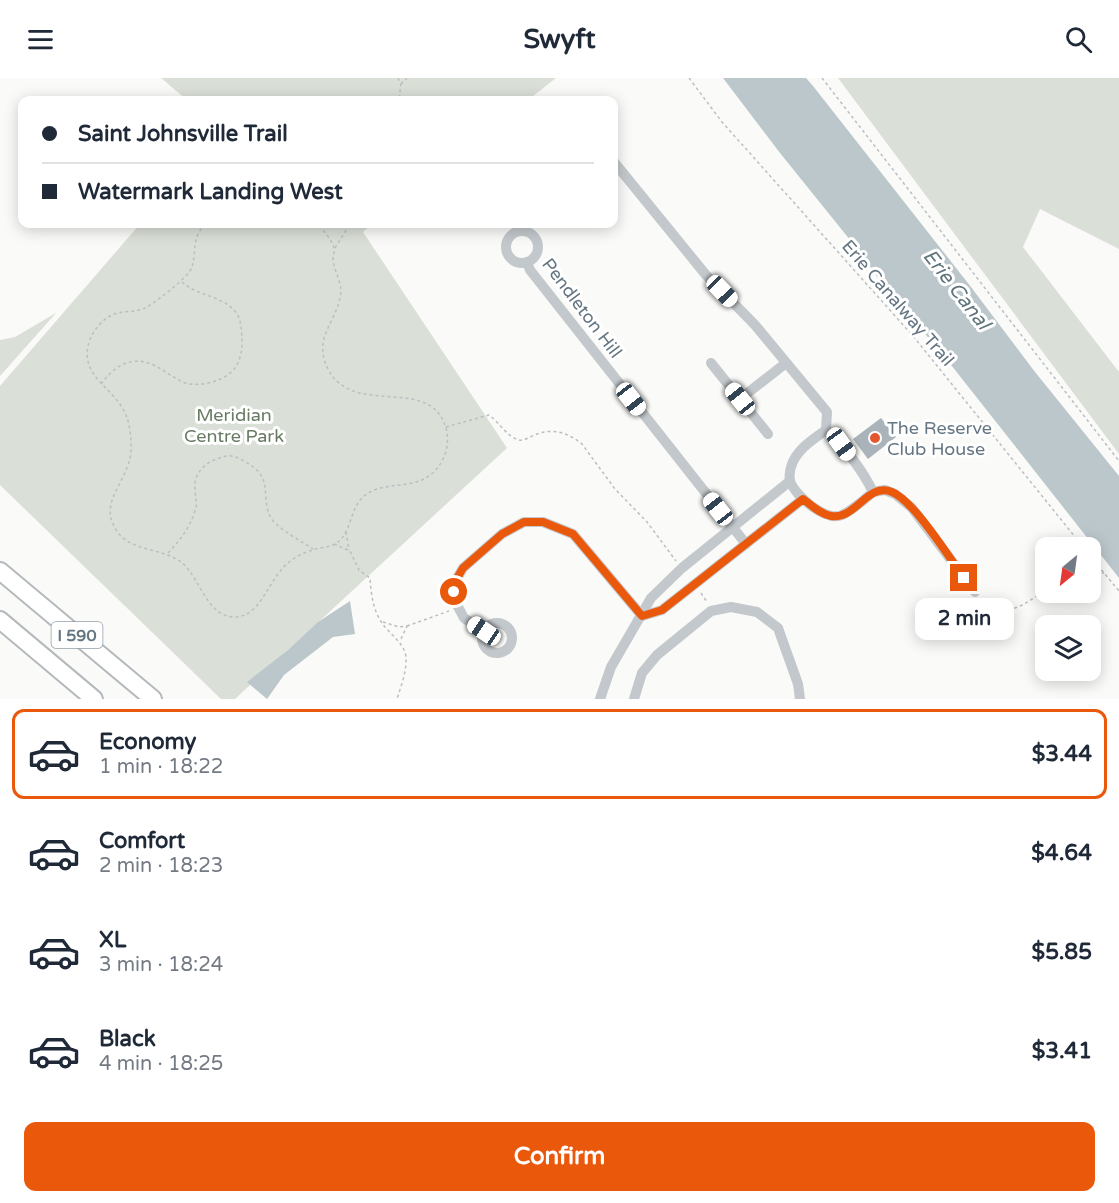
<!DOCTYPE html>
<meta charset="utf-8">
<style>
body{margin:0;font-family:"Varela Round",sans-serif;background:#f2f2f3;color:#1f2937;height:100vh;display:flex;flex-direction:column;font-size:22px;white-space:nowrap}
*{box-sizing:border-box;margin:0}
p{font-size:20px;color:#747a83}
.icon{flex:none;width:33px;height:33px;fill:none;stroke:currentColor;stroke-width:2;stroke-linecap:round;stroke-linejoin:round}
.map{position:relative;height:621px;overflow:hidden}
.drawer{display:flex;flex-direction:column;background:#fff;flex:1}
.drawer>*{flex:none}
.banner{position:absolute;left:18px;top:18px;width:600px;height:132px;border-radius:12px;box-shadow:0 3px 15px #0003;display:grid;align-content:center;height:132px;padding:0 24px;background:#fff}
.needle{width:39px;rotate:209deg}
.tools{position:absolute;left:1035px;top:459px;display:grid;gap:12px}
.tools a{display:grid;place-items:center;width:66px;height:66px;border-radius:12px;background:#fff;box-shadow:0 3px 15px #0003;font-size:30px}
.end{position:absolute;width:27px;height:27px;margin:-14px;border:8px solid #ea580c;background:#fff;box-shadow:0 0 0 3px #fff}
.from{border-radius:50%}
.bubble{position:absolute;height:42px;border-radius:12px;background:#fff;box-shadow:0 3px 15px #0003;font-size:20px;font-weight:700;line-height:42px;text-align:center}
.car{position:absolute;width:18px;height:36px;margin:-18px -9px;border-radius:8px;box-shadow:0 0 4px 2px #0007;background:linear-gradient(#fff 24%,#345 0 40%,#fff 0 76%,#345 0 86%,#fff 0)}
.banner b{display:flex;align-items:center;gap:21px;height:57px;font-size:22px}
.banner b+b{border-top:2px solid #e0e1e3}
.banner i{width:15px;height:15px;background:#1f2937}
ul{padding:10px 0 0;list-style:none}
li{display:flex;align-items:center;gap:18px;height:90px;margin:0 12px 9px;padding:0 12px;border:3px solid transparent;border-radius:12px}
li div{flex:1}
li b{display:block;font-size:22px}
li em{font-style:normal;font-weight:700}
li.active{border-color:#ea580c}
li>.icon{width:54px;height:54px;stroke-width:1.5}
.cta{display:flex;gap:12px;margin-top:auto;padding:12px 24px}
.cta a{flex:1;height:69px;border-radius:12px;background:#ea580c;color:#fff;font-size:24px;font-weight:700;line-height:69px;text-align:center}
header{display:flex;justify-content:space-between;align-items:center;height:78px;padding:0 24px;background:#fff;font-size:27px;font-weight:700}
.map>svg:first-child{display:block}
.green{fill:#dadfd7}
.water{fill:#bbc7cb}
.building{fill:#aab3b9}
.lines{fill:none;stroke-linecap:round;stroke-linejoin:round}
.highway-casing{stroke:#b4b9bd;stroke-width:20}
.path{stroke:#bbbfc2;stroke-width:1.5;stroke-dasharray:3 3;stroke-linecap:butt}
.minor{stroke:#c3c8cc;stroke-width:10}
.highway{stroke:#fff;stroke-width:16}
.route{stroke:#ea580c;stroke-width:8}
.poi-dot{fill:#e4572e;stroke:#fff;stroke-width:2}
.labels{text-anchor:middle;stroke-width:6;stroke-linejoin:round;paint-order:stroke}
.shield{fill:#fff;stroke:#939fa8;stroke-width:1.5}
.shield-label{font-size:16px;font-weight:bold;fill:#657683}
.street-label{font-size:18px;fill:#657683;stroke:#fff}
.park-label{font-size:18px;fill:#687a64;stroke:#fff}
.poi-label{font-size:18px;fill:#657683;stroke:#fff;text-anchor:start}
.water-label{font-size:20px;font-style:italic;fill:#60757c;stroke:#fff}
</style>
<header><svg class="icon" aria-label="menu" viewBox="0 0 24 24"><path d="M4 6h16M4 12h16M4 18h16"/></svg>Swyft<svg class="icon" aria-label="search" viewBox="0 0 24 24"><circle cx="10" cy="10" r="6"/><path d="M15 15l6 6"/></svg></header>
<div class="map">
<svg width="1119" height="621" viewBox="0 0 1119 621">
<rect width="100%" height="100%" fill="#fafaf8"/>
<g class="green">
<path d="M161,0H556L528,22H187Z"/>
<path d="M838,0H1119V171L1040,131L1023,169L1119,294V376Z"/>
<path d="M140,146H372L363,154L507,370L235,621H221L0,407V308Z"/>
<path d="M56,235L0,298V262L15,259Z"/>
</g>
<g class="water">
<path d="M723,0H806L813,8L971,209L1035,294L1119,398V500L944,278L880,203L863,178L780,75Z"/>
<path d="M350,523L355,556L333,559L284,597L267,621L247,604L288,572L318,544Z"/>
</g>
<path class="building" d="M881,340L896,359L868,381L853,361Z"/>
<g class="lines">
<defs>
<g id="highway">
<path d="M0,493L153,621"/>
<path d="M0,542L94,621"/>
</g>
</defs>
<use href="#highway" class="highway-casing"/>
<g class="path">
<path d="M398,0L401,6L399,22"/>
<path d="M689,0L722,44L913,258L1084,470"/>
<path d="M822,0L1119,383"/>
<path d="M401,6L407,0"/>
<path d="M205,146C191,161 197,172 192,189C190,198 155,225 145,230C137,234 126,233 117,235C103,239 91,254 88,268C82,298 111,309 123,331C127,338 129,345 130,353C132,366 132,380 126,392C119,410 104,426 113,446C125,475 159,468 181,484C200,498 206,540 236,539C259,538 268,506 282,491C290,481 304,474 316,471C324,469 332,469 338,464C352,452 350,431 363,419C386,398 424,419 443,381C448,372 449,357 445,347C427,297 353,340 328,291C313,261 334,247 340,220C344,206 334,195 333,181C333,177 335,173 334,170C332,162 323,152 318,146"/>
<path d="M335,170L350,146"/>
<path d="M101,306C109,296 117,287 130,284C152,279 166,297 185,305C191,307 197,306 203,306C226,302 240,293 242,268C242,259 242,243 237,236C224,217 198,219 182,204"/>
<path d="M446,349L489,337C499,344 507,359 519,362C525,363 531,358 537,356C554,350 568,355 582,366L615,411L647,444L676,483"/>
<path d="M346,454L349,472"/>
<path d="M334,466L350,473L359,492L370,500C371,516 373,532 382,545C390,557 404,564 406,579C407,593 401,608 397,621"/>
<path d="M1073,470L1075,462"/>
<path d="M168,475C180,462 189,451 195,433C198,425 195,420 195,411C193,392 210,381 227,378C233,377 238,380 244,383C275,400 260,415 270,438C274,449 303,464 313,471"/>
<path d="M1090,478L1119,513"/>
<path d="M1090,495H1104"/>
<path d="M701,515L707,524"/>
<path d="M983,521L997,533C1017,533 1030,523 1046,511"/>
<path d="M383,544L399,549L407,548L400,563"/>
<path d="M407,548L449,533"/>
</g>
<g class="minor">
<path d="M614,84L706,197L755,247L827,334L826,352"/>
<circle cx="522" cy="169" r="16"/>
<path d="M527,184L530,192L746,466"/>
<path d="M711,285L768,356"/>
<path d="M740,321L786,285"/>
<path d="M826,352C845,370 862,391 873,414C864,422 853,432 842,437C826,444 795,418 790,403C789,400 790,392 791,389C796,372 812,362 826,352Z"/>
<path d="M873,414L885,412L895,416L912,430L975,514"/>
<path d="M642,538L662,532L803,421"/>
<circle cx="497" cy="560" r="15"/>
<path d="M484,553L464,540L456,525L454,514L456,502L463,490L502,456L524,444H543L573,456L642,538"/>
<path d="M600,621L611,589L651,520L682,490L790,403"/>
<path d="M634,621L642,595L657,577L711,533L731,529L757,534L778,550L798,606L800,621"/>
</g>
<use href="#highway" class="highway"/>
</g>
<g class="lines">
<path class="route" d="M454,514L456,502L463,490L502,456L524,444H543L573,456L642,538L662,532L803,421C811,427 820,436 831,438C856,442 867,404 892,414C914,423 949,479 964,500"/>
</g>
<circle class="poi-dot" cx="875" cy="360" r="6"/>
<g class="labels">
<rect class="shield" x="51.5" y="544" width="51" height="26" rx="4.5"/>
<g class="shield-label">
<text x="77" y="563">I 590</text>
</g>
<g class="street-label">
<text transform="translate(898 225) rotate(49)" y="6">Erie Canalway Trail</text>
<text transform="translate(582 230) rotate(53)" y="6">Pendleton Hill</text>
</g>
<g class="park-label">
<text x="234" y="343">Meridian<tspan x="234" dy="21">Centre Park</tspan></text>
</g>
<g class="poi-label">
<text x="887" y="356">The Reserve<tspan x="887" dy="21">Club House</tspan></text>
</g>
<g class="water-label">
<text transform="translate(957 211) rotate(52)" y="7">Erie Canal</text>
</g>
</g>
</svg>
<div class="tools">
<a><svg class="needle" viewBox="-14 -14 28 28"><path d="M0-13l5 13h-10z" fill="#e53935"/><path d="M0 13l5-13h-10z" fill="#747a83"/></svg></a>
<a><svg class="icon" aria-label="layers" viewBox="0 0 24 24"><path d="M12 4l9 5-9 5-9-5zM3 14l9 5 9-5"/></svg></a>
</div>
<i class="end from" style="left:454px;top:514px"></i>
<i class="end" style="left:964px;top:500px"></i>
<div class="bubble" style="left:915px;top:520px;width:99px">2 min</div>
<i class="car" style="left:722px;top:213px;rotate:136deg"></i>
<i class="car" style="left:631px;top:321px;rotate:142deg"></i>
<i class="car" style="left:740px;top:321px;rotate:321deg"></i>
<i class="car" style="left:841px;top:366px;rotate:144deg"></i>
<i class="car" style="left:718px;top:431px;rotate:322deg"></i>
<i class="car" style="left:484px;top:553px;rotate:304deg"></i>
<div class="banner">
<b><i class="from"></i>Saint Johnsville Trail</b>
<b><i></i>Watermark Landing West</b>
</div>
</div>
<section class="drawer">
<ul>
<li class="active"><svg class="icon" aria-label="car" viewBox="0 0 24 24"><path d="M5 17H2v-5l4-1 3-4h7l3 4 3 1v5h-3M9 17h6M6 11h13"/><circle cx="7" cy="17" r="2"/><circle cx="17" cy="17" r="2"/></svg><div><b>Economy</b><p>1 min · 18:22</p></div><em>$3.44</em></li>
<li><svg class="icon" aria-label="car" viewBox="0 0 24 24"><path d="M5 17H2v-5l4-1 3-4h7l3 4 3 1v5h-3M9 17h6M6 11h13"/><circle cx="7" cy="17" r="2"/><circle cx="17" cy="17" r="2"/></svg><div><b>Comfort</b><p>2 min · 18:23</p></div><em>$4.64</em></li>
<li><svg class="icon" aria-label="car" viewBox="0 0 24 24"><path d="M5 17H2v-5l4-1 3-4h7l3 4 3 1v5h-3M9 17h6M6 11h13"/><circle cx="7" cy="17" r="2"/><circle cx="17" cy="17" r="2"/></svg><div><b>XL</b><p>3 min · 18:24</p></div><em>$5.85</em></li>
<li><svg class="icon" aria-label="car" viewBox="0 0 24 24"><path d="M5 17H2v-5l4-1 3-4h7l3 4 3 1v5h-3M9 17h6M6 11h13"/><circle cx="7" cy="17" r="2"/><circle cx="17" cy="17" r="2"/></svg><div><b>Black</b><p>4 min · 18:25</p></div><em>$3.41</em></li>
</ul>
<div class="cta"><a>Confirm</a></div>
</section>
